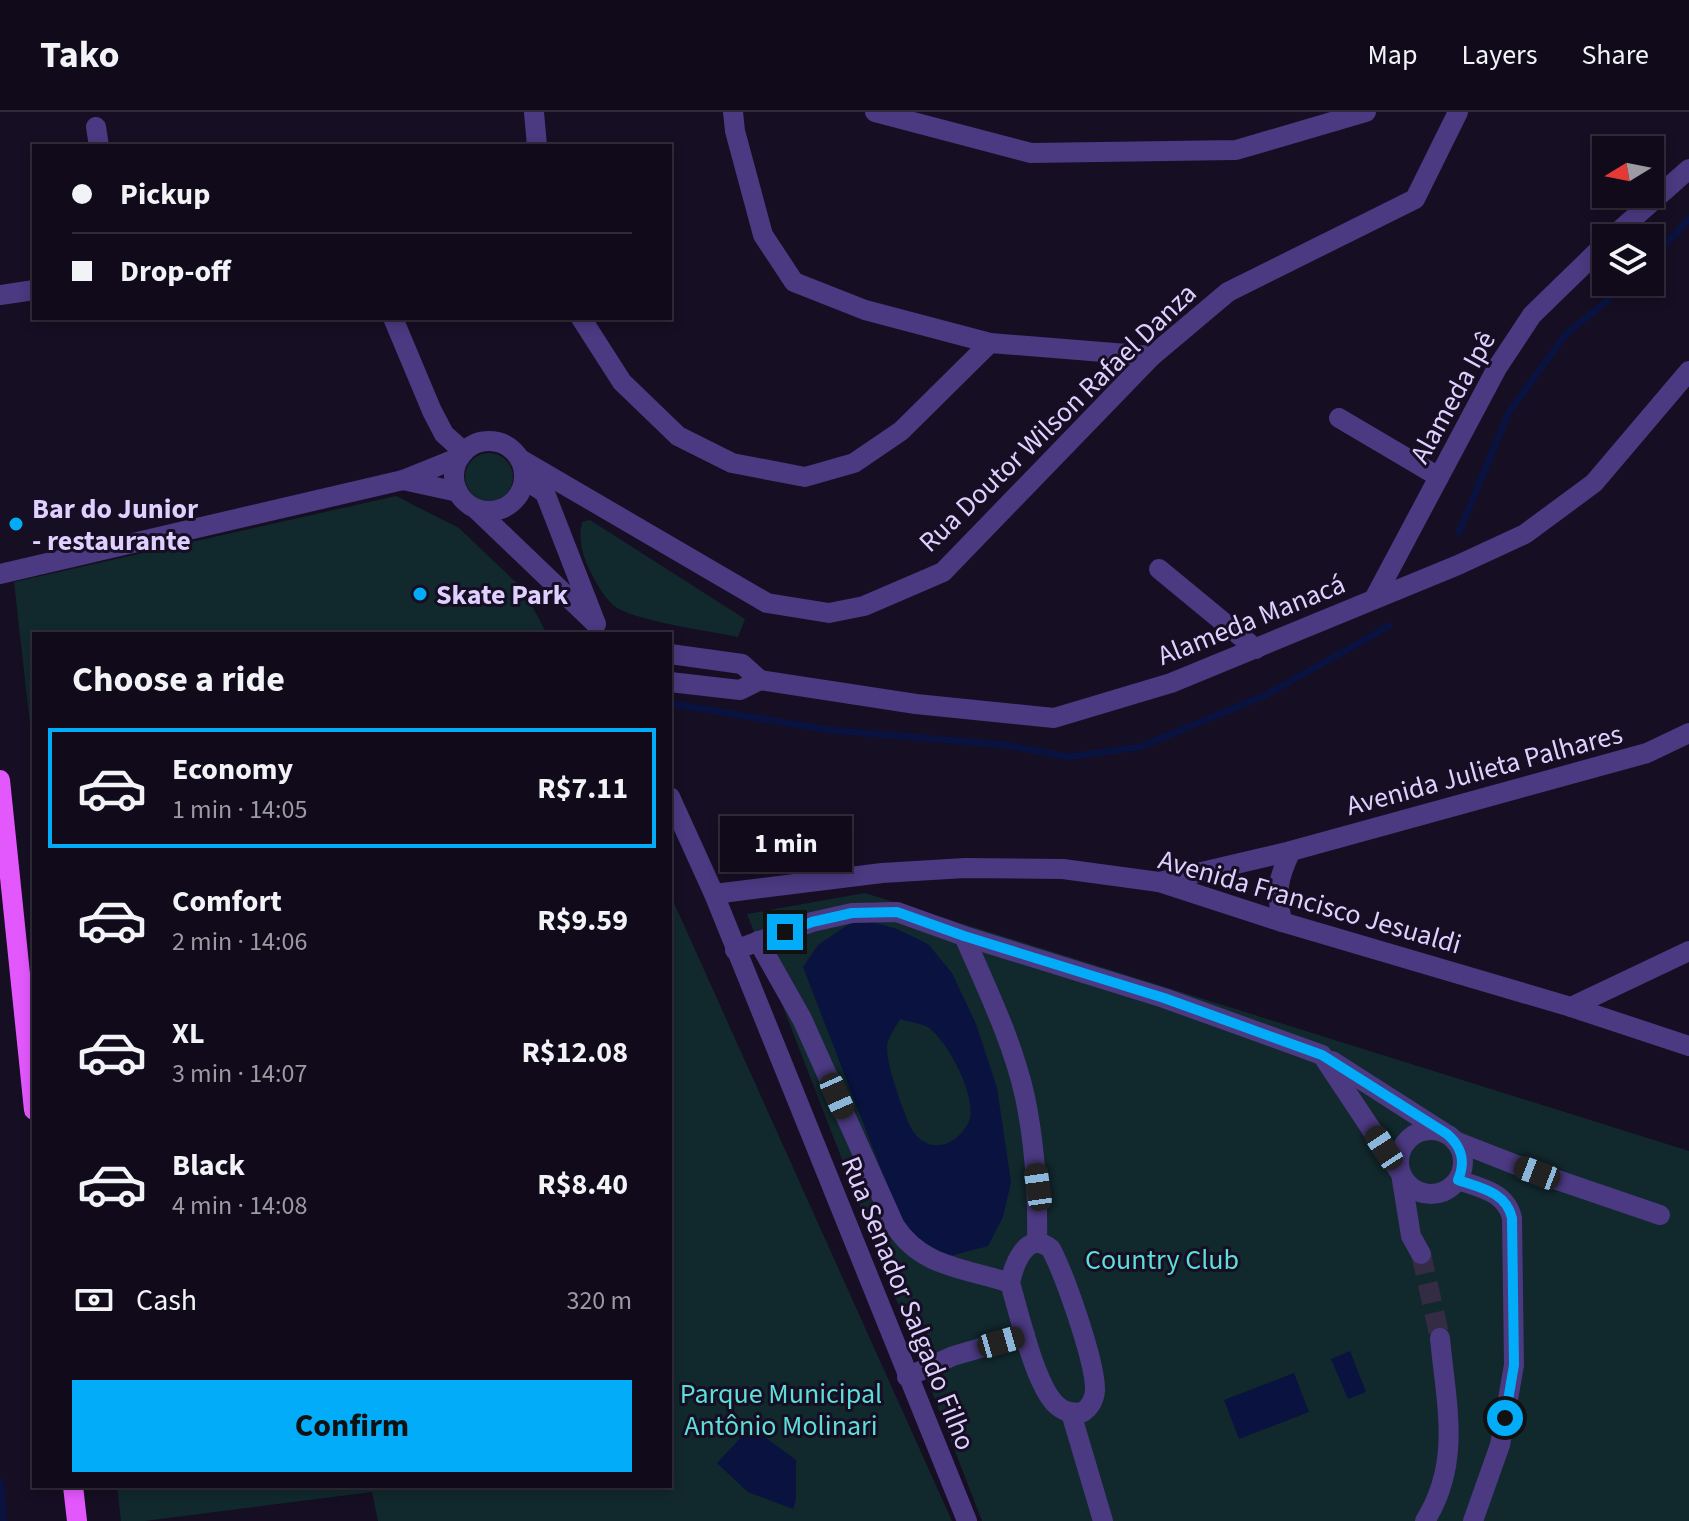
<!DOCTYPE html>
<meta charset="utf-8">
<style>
body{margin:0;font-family:"Source Sans 3",sans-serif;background:#191323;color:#f1f3f6;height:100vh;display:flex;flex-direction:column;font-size:30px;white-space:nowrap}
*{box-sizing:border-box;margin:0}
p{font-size:26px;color:#9c9aa2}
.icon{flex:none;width:44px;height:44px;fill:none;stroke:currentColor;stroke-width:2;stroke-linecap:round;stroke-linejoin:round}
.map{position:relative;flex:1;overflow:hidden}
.drawer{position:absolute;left:32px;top:520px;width:640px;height:856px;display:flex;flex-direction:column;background:#100a1a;border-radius:0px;box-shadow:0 4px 12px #0003,0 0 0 2px #302b39}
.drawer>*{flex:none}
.top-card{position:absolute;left:32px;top:32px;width:640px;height:176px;border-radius:0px;box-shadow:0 4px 12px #0003,0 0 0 2px #302b39;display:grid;align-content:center;height:176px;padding:0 40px;background:#100a1a}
.needle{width:52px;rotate:260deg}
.fabs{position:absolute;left:1592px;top:24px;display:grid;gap:16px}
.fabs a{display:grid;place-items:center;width:72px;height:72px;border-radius:0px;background:#100a1a;box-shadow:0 4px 12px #0003,0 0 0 2px #302b39;font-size:40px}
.end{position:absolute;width:36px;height:36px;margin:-18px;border:10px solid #02acf8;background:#111;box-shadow:0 0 0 4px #111}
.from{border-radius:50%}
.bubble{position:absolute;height:56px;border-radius:0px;background:#100a1a;box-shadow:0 4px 12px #0003,0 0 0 2px #302b39;font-size:26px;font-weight:700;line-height:56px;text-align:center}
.car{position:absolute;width:24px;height:48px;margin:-24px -12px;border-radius:10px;box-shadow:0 0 6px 2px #0007;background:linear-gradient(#222 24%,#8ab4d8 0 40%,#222 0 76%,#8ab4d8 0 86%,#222 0)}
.top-card b{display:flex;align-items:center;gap:28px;height:76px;font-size:30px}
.top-card b+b{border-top:2px solid #302b39}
.top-card i{width:20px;height:20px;background:#f1f3f6}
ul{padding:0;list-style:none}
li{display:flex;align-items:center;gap:24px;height:120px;margin:0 16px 12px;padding:0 24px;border:4px solid transparent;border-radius:0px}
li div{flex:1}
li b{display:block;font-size:30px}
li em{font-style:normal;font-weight:700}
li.current{border-color:#02acf8}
li>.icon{width:72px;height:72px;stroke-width:1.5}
h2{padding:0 40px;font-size:36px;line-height:96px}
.pay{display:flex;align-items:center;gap:20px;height:88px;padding:0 40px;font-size:30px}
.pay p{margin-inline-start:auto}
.primary-button{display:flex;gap:16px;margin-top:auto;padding:16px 40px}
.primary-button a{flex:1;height:92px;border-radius:0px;background:#02acf8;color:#111;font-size:32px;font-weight:700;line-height:92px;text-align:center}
header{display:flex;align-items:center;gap:48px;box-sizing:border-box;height:112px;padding:0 40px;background:#100a1a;border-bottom:2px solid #302b39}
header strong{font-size:38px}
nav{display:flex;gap:44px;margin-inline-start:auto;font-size:28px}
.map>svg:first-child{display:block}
.green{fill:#11282d}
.water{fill:#0a1240;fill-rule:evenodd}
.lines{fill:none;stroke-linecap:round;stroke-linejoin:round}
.stream{stroke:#0a1240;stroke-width:7}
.minor-tunnel{stroke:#342b44;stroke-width:20;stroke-dasharray:20 10;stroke-linecap:butt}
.minor{stroke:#4b3981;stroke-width:20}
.major{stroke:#e358fd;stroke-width:20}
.route{stroke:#02acf8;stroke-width:10}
.poi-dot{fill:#02acf8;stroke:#160e23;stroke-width:3}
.labels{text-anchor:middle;stroke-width:6;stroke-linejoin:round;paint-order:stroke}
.street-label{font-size:28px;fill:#dfd0ff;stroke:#160e23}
.poi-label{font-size:28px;font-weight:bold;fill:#dfd0ff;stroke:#160e23;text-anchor:start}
.park-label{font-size:28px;fill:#5dded9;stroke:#160e23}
</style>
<header>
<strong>Tako</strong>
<nav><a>Map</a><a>Layers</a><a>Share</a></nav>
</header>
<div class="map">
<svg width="1689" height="1409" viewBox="0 0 1689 1409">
<rect width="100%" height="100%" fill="#160e23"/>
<g class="green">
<circle cx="489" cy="365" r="24"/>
<path d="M396,384L459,416L523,477L547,522H34V648L14,470Z"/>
<path d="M590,408L745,507L738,525C711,519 632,509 613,493C603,484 595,469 589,457C582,441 578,428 582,410Z"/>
<path d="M865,781L1689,1039V1409H982L747,802Z"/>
<path d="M670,782L952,1409H378L372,1380L145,1409H121L117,1374H670Z"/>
</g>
<g class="water">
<path d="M858,806L897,817L928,832L952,861L976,912L997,976L1011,1070L1003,1105L988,1134L950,1144L906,1122L803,855L818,833ZM900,907C908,910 922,911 929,916C948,930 978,986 969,1009C961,1028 938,1042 920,1027C909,1018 905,1001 900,989C895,973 887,952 887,935C887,926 896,915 900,907Z"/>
<path d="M1350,1239L1366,1280L1348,1287L1331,1247Z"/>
<path d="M1294,1261L1309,1300L1239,1327L1224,1288Z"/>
<path d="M751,1315L796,1348V1387L793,1397L748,1380L717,1351Z"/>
</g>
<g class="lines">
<g class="stream">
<path d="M1650,149L1689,107"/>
<path d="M1459,420L1509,300L1566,222L1630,170"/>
<path d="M673,592L829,618L1006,633L1068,645L1140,635L1266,583L1389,514"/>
<path d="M0,1370L4,1409"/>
</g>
<path class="minor-tunnel" d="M1421,1142L1440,1226"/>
<g class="minor">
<path d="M534,0L537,34"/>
<path d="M733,0L735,19L763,123L794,170L865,198L990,231L1152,244"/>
<path d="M875,0L1031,41L1236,38L1366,0"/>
<path d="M96,15L99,34"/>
<path d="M1611,126L1689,57"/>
<path d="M0,183L34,178"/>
<path d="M393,206L432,299L444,322L464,340"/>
<path d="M581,206L622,270L678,324L732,351L805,365L854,351L901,319L990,231"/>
<path d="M1339,306L1439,365"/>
<circle cx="489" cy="364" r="35"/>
<path d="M520,347L767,491L829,501L864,494L943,460L1152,244L1228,180L1415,87L1458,0"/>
<path d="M458,380L403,368L460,345"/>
<path d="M476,397L596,512L545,381L524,367"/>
<path d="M1159,457L1256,537"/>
<path d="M0,462L403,368"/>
<path d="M1374,487L1497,256L1532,203L1606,131"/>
<path d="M670,542L742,552L760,568L740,578L670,570"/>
<path d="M760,568L916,592L1054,606L1171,571L1458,453L1525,422L1594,371L1689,259"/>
<path d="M670,685L714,782L967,1409"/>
<path d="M1159,770L1291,739L1647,641L1689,621"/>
<path d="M714,782L882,761L965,756L1063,757L1159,770L1282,810L1571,895L1689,934"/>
<path d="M1282,810C1276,779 1277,768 1291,739"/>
<path d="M964,824C986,875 1013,930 1025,985C1035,1033 1038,1082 1037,1131"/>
<path d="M758,829L802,907L895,1114C922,1156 966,1156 1010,1171C1019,1200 1036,1279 1059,1295C1066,1301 1074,1301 1083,1300C1090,1295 1094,1289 1095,1279C1096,1251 1065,1164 1051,1137C1027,1117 1014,1152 1010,1171"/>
<path d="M735,838L812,810L852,801L897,800L964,824L1164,886L1322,943L1401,1062L1411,1124L1421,1142"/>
<path d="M1571,895L1689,839"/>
<path d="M1332,949L1443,1020"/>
<circle cx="1431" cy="1050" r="32"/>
<path d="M1455,1029L1537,1061L1660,1103"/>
<path d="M1458,1068C1481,1076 1506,1080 1512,1106L1514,1253L1500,1333L1473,1409"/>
<path d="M907,1265L953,1244L1025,1223"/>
<path d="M1071,1301L1103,1409"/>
<path d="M1425,1409C1462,1350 1446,1292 1440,1226"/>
</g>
<g class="major">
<path d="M0,668L34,998"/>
<path d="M73,1374L77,1409"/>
</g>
</g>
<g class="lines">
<path class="route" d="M785,820L812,810L852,801L897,800L964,824L1164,886L1322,943L1447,1022C1462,1035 1466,1049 1458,1068C1481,1076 1506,1080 1512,1106L1514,1253L1505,1306"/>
</g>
<g class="poi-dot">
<circle cx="16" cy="412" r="8"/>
<circle cx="420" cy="482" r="8"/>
</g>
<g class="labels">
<g class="street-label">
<text transform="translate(1452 285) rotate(-61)" y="10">Alameda Ipê</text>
<text transform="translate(1057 305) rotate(-44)" y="10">Rua Doutor Wilson Rafael Danza</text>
<text transform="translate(1251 507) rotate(-22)" y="10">Alameda Manacá</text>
<text transform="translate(1484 657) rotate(-15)" y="10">Avenida Julieta Palhares</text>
<text transform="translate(1310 789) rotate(16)" y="10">Avenida Francisco Jesualdi</text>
<text transform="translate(909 1191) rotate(68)" y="10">Rua Senador Salgado Filho</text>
</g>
<g class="poi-label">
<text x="32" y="406">Bar do Junior<tspan x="32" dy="32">- restaurante</tspan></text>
<text x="436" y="492">Skate Park</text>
</g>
<g class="park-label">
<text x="1162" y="1157">Country Club</text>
<text x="781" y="1291">Parque Municipal<tspan x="781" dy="32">Antônio Molinari</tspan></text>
</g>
</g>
</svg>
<div class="fabs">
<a><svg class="needle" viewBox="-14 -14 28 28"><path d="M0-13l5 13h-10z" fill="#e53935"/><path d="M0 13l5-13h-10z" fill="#9c9aa2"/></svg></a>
<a><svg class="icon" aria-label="layers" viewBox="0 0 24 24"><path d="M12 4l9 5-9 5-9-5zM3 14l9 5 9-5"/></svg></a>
</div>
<i class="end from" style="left:1505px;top:1306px"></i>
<i class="end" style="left:785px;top:820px"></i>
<div class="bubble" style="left:720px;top:704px;width:132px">1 min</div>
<i class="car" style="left:837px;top:984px;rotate:156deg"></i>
<i class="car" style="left:1384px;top:1036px;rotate:327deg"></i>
<i class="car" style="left:1537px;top:1061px;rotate:291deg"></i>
<i class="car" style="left:1038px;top:1075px;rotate:352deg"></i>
<i class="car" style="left:1001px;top:1230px;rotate:74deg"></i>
<div class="top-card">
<b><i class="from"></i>Pickup</b>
<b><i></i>Drop-off</b>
</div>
<section class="drawer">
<h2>Choose a ride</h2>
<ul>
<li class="current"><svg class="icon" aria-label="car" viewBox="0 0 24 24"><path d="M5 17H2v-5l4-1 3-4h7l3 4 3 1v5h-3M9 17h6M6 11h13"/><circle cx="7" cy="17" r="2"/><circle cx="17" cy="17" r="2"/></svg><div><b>Economy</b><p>1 min · 14:05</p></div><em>R$7.11</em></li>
<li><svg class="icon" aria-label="car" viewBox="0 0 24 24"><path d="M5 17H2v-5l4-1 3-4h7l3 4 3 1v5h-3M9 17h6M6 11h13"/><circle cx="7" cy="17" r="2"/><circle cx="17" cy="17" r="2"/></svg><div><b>Comfort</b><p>2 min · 14:06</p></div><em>R$9.59</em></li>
<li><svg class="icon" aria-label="car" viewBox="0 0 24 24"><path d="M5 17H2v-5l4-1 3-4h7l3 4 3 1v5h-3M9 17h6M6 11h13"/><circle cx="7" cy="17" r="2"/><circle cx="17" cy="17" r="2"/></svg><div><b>XL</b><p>3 min · 14:07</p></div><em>R$12.08</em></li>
<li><svg class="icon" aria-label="car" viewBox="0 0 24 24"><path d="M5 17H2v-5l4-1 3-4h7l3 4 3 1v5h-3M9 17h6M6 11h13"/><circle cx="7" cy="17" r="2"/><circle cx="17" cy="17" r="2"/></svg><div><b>Black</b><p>4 min · 14:08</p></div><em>R$8.40</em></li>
</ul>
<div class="pay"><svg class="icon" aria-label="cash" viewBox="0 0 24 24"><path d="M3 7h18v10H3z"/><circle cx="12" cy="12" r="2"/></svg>Cash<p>320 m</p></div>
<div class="primary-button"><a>Confirm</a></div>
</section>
</div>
